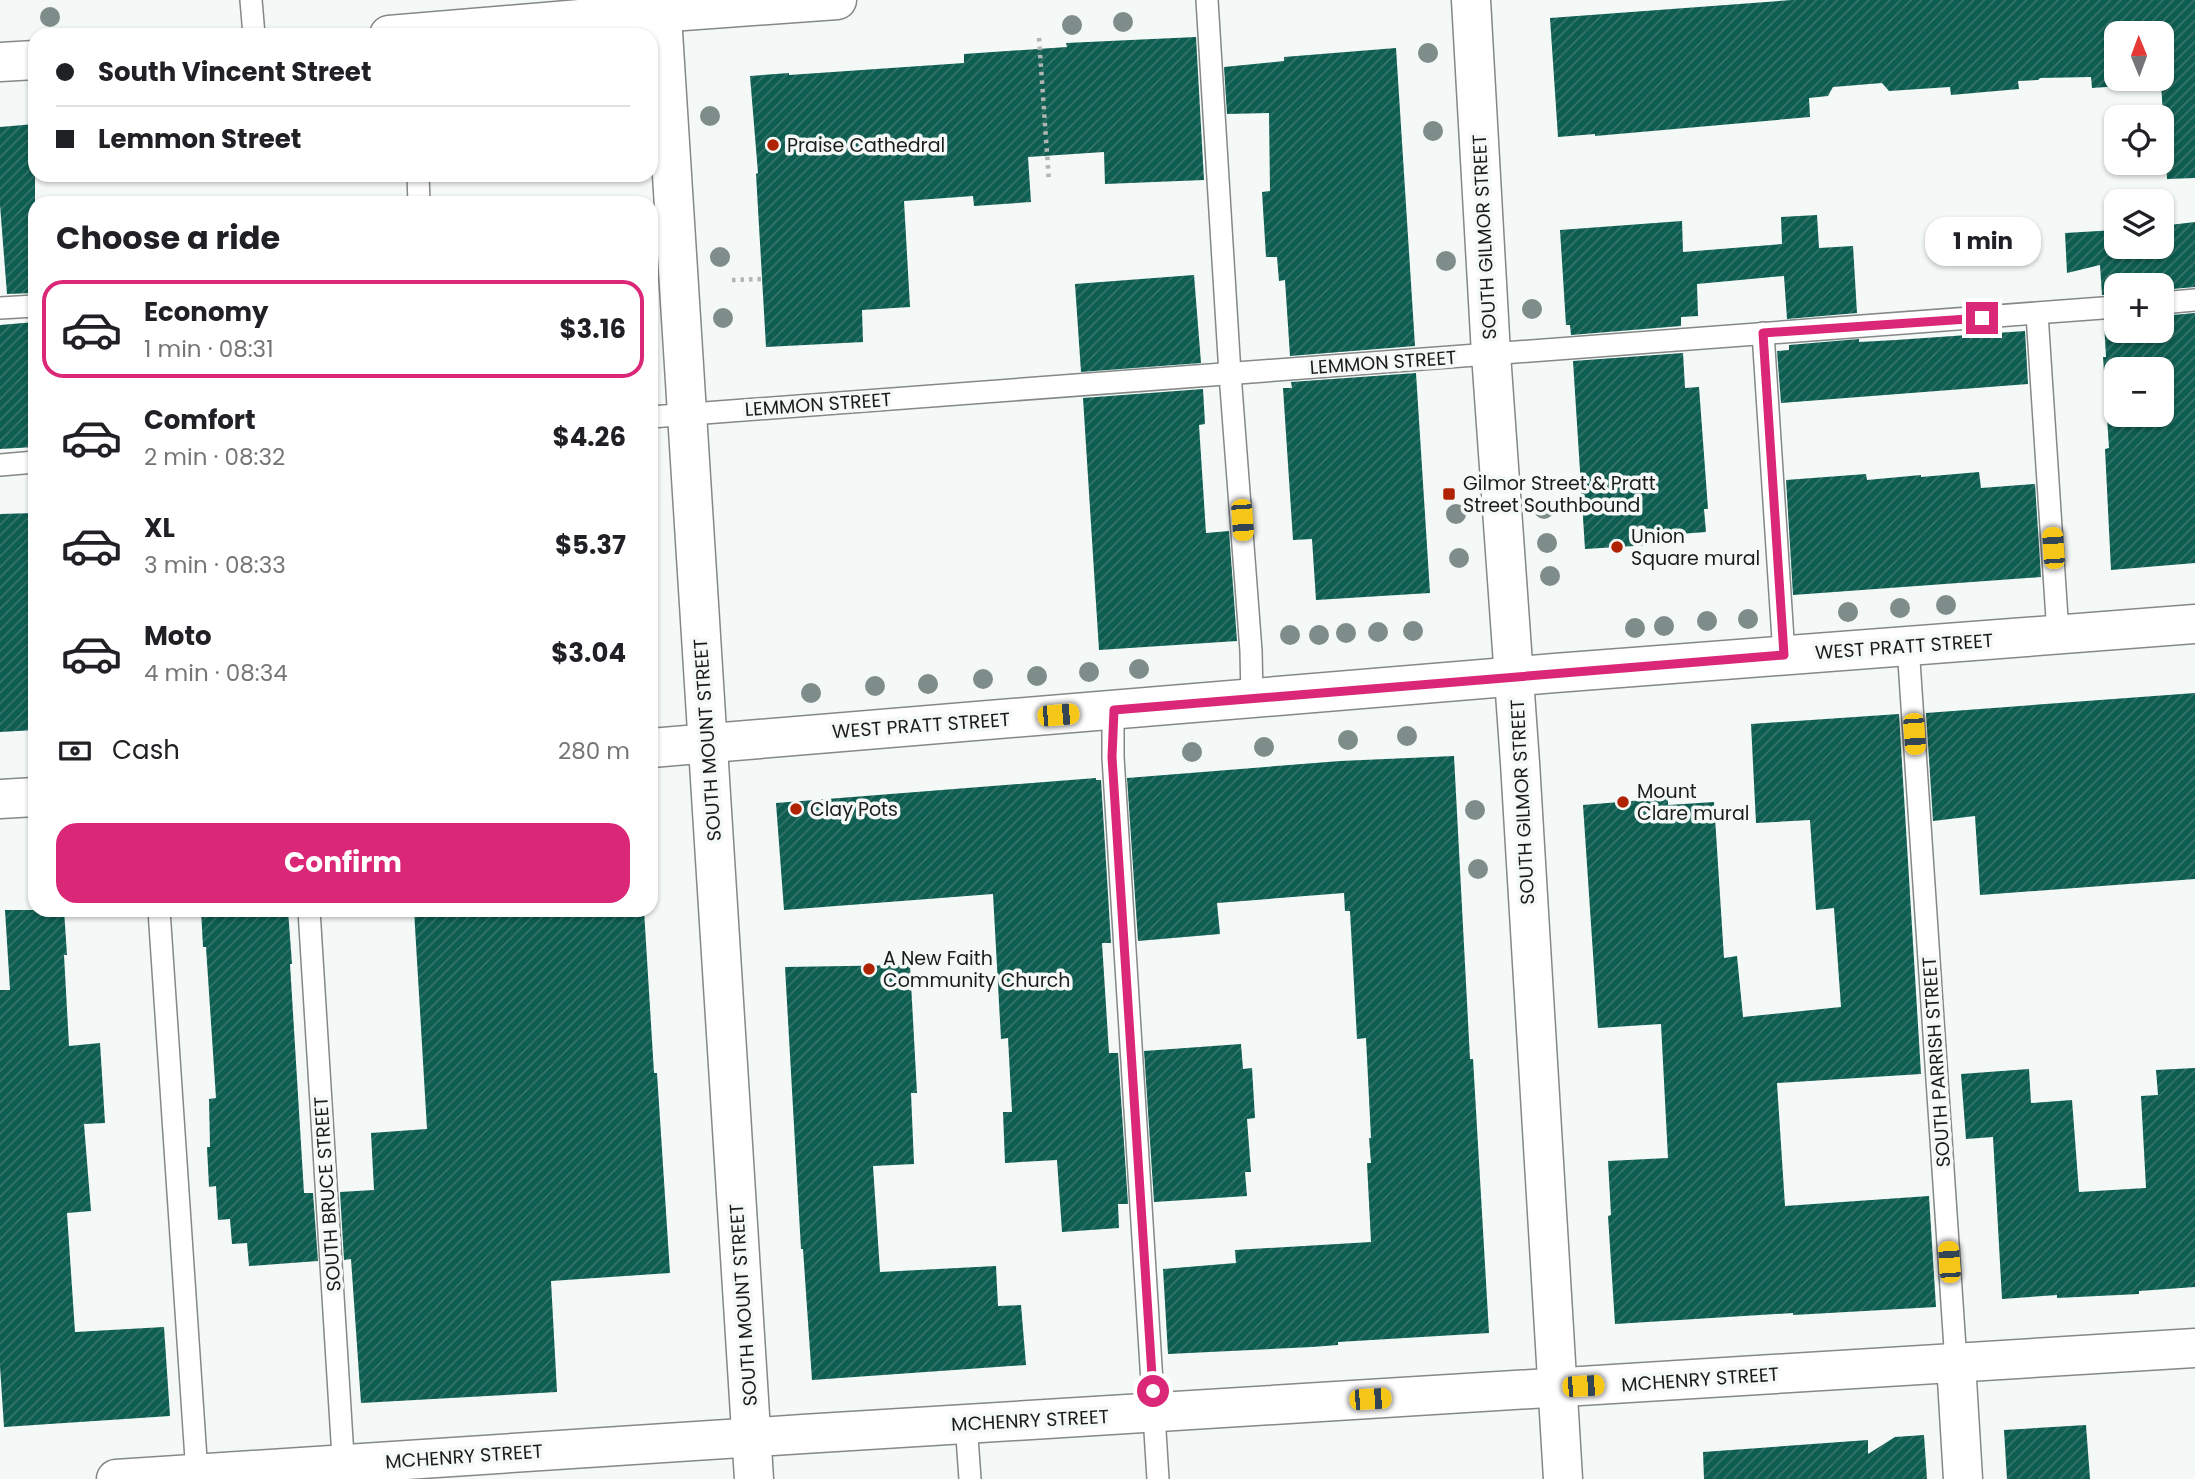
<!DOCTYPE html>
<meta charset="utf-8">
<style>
body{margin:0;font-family:Poppins,sans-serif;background:#f2f2f2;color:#202124;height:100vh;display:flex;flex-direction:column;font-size:26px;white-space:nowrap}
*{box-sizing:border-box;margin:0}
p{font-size:23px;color:#757577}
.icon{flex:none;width:38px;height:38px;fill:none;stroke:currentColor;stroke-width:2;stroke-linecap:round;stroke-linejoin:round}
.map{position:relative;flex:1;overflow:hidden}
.drawer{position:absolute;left:28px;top:196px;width:630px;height:721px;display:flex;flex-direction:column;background:#fff;border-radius:21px;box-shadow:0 2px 5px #0004}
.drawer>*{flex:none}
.banner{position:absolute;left:28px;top:28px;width:630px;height:154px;border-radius:21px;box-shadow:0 2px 5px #0004;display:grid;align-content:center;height:154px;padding:0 28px;background:#fff}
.needle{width:46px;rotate:359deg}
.fabs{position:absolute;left:2104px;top:21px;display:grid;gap:14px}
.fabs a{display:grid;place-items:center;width:70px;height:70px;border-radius:14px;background:#fff;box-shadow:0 2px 5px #0004;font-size:35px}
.end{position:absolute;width:32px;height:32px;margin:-16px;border:9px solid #db2777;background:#fff;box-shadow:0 0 0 4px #fff}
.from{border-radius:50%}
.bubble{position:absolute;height:49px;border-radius:21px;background:#fff;box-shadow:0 2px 5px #0004;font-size:23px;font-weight:700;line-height:49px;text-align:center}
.car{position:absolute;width:21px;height:42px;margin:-21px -10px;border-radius:9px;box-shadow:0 0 5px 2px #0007;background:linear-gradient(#f5c518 24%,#345 0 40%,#f5c518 0 76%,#345 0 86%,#f5c518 0)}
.banner b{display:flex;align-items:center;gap:24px;height:66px;font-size:26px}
.banner b+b{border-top:2px solid #e0e0e0}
.banner i{width:18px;height:18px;background:#202124}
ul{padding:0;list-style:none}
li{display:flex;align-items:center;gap:21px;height:98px;margin:0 14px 10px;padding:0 14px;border:4px solid transparent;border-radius:21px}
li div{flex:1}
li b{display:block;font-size:26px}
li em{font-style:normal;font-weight:700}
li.active{border-color:#db2777}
li>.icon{width:63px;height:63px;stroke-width:1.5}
h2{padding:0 28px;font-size:32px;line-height:84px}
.pay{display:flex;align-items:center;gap:18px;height:77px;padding:0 28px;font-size:26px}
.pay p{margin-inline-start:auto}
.cta{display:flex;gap:14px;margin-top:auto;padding:14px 28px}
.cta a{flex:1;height:80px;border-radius:21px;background:#db2777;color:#fff;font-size:28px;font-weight:700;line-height:80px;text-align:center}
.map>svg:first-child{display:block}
.building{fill:url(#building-hatch);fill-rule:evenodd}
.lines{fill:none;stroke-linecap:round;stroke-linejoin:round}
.service-casing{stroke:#848887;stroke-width:24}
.minor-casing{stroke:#848887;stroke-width:41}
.tertiary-casing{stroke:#848887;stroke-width:41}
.primary-casing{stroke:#848887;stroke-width:41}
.path{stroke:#b1b5b4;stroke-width:4.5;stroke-dasharray:3.5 5;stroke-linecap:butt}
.service{stroke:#fff;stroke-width:21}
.minor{stroke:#fff;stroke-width:38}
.tertiary{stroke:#fff;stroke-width:38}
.primary{stroke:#fff;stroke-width:38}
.tree{fill:#7f8d8a}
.route{stroke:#db2777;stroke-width:9}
.poi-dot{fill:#b02302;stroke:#f4f8f7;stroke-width:2.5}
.labels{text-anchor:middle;stroke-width:7;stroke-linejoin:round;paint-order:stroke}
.poi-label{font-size:19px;fill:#1a1c1b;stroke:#f4f8f7;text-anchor:start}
.street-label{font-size:19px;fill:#1a1c1b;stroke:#f4f8f7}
</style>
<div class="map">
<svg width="2195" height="1479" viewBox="0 0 2195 1479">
<defs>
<pattern id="building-hatch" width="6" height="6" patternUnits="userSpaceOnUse" patternTransform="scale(1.75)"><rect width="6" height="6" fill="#0d5d50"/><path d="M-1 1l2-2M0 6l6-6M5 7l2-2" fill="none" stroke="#38746b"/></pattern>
</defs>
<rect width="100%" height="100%" fill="#f4f8f7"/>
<g class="building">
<path d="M1792,0H2195V178L2167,179L2161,83L2092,88L2091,77L2040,78L2038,80L2018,81L2019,89L1951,95L1950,87L1889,91L1882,83L1833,87L1828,96L1809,98L1810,117L1595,136V134L1558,137L1550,18ZM2116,33H2161V79H2116Z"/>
<path d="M1196,37L1204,180L1105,184L1104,152L1028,157L1031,202L974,206L973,196L904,201L910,307L862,310L863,342L766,347L756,174L758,173L750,76L789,73V75L964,63V54L1067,47L1066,43Z"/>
<path d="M1396,48L1415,346L1290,356L1285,280L1279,281L1277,257H1266L1262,192L1270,191L1269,113L1227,114L1224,67L1284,61V57Z"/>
<path d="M35,124V293L7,294L0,205V127Z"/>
<path d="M1817,215L1819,248L1853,246L1857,313L1787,319L1784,276L1697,284L1698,316L1681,317V326L1571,335L1570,325H1566L1560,230L1682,221L1683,252L1782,244L1781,217Z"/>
<path d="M2195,222V287L2161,290V285H2116V294L2102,295L2100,265L2067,273L2065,233L2116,230V247H2161V226Z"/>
<path d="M1194,275L1201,363L1081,372L1075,284Z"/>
<path d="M2195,313V563L2111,570L2105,449L2109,448L2103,357H2106L2104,321L2116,320V331H2161V316ZM2116,369H2161V415H2116Z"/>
<path d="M35,322V447L0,449V325Z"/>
<path d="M2025,331L2028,384L1781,403L1777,351L1789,350V345L1859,339V342L1896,340Z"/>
<path d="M1683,353L1685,388L1699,387L1708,509H1704L1706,532L1666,535L1667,544L1585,549L1573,361Z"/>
<path d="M1416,373L1430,593L1316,600L1312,539L1293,540L1283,388H1292L1291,382Z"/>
<path d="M1203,389L1205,424L1199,425L1206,533L1229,531L1237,641L1099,650L1083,398Z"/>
<path d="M1979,472L1981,488L2035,484L2041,577L1793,595L1786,480L1866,474L1867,480L1921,475V477Z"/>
<path d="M35,513V730L0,732V514Z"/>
<path d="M2195,693V879L1980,895L1975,816L1933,821L1926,713Z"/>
<path d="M1899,714L1921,1074L1777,1083L1785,1206L1929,1196L1936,1307L1793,1315V1313L1615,1324L1608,1216L1611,1215L1608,1161L1668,1158L1661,1024L1598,1028L1583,805L1668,798V805L1714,802L1724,958L1737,956L1743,1017L1841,1007L1834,908L1816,910L1810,820L1756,823L1751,724Z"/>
<path d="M1454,756L1470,1059H1473L1489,1333L1338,1342V1345L1312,1347L1168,1354L1163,1269L1236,1263L1235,1250L1371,1242L1367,1163H1371L1369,1138H1371L1366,1038L1357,1039L1350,911H1345L1344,893L1217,903L1220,934L1138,941L1127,778L1340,761Z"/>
<path d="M1096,778V780H1101L1111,943H1102L1109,1053H1118L1128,1204H1118L1119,1228L1062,1232L1057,1160L1005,1163L1003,1112H1012L1008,1038L1001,1039L993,894L784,910L776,803Z"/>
<path d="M5,910H64L67,955H64L69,1046L100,1043L105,1123L84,1124L91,1211L67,1213L75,1332L164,1327L170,1416L4,1427L0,1366V990H10Z"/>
<path d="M201,910H288L292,964H290L304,1193H313L318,1261L249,1266L247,1243L232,1244L230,1219L218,1220L216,1186L209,1187L207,1147H210L209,1099L216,1098L206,947H203Z"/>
<path d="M414,910H644L654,1073H657L670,1273L551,1281L557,1392L361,1403L351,1259L344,1260L340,1192L374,1190L371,1133L427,1129Z"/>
<path d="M910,965L917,1093H911L914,1164L873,1166L880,1272L996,1266L998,1306L1021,1305L1026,1365L812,1380L803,1249H801L785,967Z"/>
<path d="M1241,1044L1243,1069L1252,1068L1255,1118L1247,1119L1251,1172H1245L1247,1196L1154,1202L1144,1051Z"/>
<path d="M2195,1068V1287L2139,1291V1294L2057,1298V1295L2002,1299L1993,1137L1966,1139L1961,1074L2029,1069L2031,1103L2072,1100L2079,1192L2146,1188L2141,1096L2158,1095L2156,1070Z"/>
<path d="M2086,1425L2090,1479H2007L2004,1430Z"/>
<path d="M1924,1435L1927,1479H1704L1703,1452L1868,1440V1454L1895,1437Z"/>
</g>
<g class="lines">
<defs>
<g id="service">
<path d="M251,0L254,35"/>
<path d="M1207,0L1230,374L1251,651L1252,698"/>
<path d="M418,175L419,203"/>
<path d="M2161,303L2195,300"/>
<path d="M0,308L35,306"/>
<path d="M2037,314L2058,634"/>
<path d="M1763,333L1784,655"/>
<path d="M651,417L2116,307"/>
<path d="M0,465L35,462"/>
<path d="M1908,646L1956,1363"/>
<path d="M1113,710V757L1158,1479"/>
<path d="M159,910L197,1474"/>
<path d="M309,910L344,1473"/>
<path d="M966,1423L970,1479"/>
</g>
<g id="minor">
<path d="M1956,1363L1963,1479"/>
<path d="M116,1479L803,1434L2195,1348"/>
</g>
<g id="tertiary">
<path d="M661,0L754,1479"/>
<path d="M1471,0L1491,354L1520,763L1563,1479"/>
</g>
<g id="primary">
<path d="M389,35L615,16L837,0"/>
<path d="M0,62L35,60"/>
<path d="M651,748L1555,673L2195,624"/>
<path d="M0,799L35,797"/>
</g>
</defs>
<use href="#service" class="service-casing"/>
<use href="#minor" class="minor-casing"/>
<use href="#tertiary" class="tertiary-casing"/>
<use href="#primary" class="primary-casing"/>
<g class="path">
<path d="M1039,38L1049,182"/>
<path d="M732,280L762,279"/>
</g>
<use href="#service" class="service"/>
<use href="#minor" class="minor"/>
<use href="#tertiary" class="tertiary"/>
<use href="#primary" class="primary"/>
</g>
<g class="tree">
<circle cx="50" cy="17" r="10"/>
<circle cx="1123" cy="22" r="10"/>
<circle cx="1072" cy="25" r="10"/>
<circle cx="1428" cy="53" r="10"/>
<circle cx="710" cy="116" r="10"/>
<circle cx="1433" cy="131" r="10"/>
<circle cx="720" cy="257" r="10"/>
<circle cx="1446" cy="261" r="10"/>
<circle cx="1532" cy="309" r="10"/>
<circle cx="723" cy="318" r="10"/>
<circle cx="1544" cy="509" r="10"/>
<circle cx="1456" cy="514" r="10"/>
<circle cx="1547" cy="543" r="10"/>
<circle cx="1459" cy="558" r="10"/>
<circle cx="1550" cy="576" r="10"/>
<circle cx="1946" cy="605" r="10"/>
<circle cx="1900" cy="608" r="10"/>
<circle cx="1848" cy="612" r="10"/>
<circle cx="1748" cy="619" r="10"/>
<circle cx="1707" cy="621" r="10"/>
<circle cx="1664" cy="626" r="10"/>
<circle cx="1635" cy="628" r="10"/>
<circle cx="1413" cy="631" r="10"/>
<circle cx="1378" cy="632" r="10"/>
<circle cx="1346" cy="633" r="10"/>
<circle cx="1290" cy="635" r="10"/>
<circle cx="1319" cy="635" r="10"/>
<circle cx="1139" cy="669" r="10"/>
<circle cx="1089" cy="672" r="10"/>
<circle cx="1037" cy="676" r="10"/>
<circle cx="983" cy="679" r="10"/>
<circle cx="928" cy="684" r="10"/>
<circle cx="875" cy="686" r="10"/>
<circle cx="811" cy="693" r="10"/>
<circle cx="1407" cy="736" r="10"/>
<circle cx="1348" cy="740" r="10"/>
<circle cx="1264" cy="747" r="10"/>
<circle cx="1192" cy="752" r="10"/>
<circle cx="1475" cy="810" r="10"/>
<circle cx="1478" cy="869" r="10"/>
</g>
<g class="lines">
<path class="route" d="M1153,1391L1112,757L1114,710L1784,655L1763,333L1982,318"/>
</g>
<g class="poi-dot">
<circle cx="773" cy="145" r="7"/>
<rect x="1442" y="487" width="14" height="14" rx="3.5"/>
<circle cx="1617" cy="547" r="7"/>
<circle cx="1623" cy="802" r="7"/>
<circle cx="796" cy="809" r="7"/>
<circle cx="869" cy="969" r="7"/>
</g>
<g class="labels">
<g class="poi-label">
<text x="787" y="152">Praise Cathedral</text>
<text x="1463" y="490">Gilmor Street &amp; Pratt<tspan x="1463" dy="22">Street Southbound</tspan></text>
<text x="1631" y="543">Union<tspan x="1631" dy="22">Square mural</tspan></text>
<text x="1637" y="798">Mount<tspan x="1637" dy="22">Clare mural</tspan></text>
<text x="810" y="816">Clay Pots</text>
<text x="883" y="965">A New Faith<tspan x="883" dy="22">Community Church</tspan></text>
</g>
<g class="street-label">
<text transform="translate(1484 237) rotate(-93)" y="7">SOUTH GILMOR STREET</text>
<text transform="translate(1383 362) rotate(-4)" y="7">LEMMON STREET</text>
<text transform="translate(818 404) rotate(-4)" y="7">LEMMON STREET</text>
<text transform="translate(1904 646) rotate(-4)" y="7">WEST PRATT STREET</text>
<text transform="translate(921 725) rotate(-4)" y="7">WEST PRATT STREET</text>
<text transform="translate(707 740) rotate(-94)" y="7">SOUTH MOUNT STREET</text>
<text transform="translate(1522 802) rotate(-93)" y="7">SOUTH GILMOR STREET</text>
<text transform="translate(1936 1062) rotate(-94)" y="7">SOUTH PARRISH STREET</text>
<text transform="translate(327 1194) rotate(-94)" y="7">SOUTH BRUCE STREET</text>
<text transform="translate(743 1305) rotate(-94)" y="7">SOUTH MOUNT STREET</text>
<text transform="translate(1700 1379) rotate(-4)" y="7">MCHENRY STREET</text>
<text transform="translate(1030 1420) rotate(-3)" y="7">MCHENRY STREET</text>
<text transform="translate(464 1456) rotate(-4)" y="7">MCHENRY STREET</text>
</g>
</g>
</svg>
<div class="fabs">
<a><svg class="needle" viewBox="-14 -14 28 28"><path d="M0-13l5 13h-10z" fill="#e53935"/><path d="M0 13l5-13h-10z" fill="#757577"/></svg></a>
<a><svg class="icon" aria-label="locate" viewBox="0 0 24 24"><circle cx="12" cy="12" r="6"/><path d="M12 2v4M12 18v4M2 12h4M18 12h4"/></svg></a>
<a><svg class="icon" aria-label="layers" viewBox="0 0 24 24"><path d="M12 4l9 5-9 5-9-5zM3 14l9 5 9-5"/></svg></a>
<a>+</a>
<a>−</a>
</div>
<i class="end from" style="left:1153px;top:1391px"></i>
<i class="end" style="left:1982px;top:318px"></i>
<div class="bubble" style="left:1925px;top:217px;width:116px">1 min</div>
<i class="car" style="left:1242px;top:520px;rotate:176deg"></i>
<i class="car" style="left:2053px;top:548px;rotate:356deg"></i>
<i class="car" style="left:1058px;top:715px;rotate:85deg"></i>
<i class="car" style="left:1914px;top:734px;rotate:176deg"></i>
<i class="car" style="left:1949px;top:1262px;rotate:356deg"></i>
<i class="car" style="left:1583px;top:1386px;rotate:87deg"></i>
<i class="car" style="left:1370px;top:1399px;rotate:87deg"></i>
<div class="banner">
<b><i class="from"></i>South Vincent Street</b>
<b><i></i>Lemmon Street</b>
</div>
<section class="drawer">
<h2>Choose a ride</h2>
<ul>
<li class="active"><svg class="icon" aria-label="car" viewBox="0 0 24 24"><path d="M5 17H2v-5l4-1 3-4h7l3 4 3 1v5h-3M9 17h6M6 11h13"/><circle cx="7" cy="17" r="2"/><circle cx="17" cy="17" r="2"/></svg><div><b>Economy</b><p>1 min · 08:31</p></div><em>$3.16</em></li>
<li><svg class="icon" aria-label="car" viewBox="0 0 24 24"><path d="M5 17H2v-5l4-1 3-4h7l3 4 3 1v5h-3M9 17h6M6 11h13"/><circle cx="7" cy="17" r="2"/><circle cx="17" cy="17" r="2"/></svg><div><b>Comfort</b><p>2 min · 08:32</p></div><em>$4.26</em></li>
<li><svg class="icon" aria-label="car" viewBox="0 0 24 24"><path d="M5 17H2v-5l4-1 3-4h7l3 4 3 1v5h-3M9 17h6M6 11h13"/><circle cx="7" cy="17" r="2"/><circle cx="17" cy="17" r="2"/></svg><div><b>XL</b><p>3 min · 08:33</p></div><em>$5.37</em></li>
<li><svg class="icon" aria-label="car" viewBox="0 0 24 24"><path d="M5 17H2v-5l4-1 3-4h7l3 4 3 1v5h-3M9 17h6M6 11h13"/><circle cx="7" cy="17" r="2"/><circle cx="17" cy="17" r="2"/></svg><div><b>Moto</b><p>4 min · 08:34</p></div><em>$3.04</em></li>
</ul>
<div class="pay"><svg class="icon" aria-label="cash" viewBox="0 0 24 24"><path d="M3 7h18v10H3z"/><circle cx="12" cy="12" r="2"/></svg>Cash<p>280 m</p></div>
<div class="cta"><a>Confirm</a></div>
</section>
</div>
